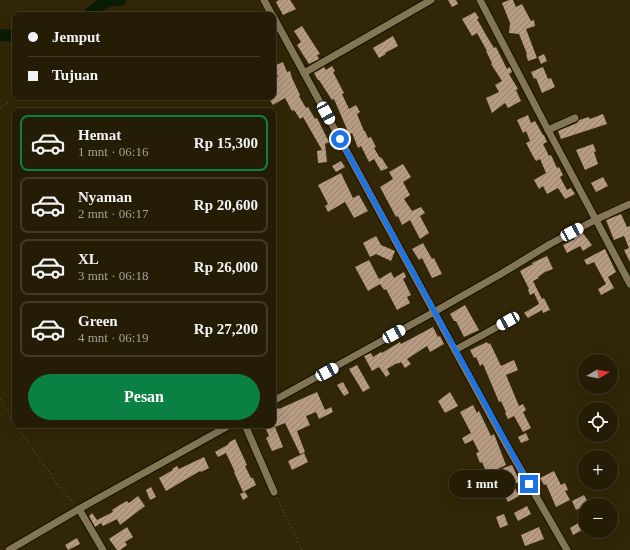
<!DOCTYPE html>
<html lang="id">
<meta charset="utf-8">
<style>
body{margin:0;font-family:Georgia,serif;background:#2d250f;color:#f1f3f6;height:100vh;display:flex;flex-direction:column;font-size:15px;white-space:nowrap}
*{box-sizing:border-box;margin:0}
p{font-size:13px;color:#a3a19a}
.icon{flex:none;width:22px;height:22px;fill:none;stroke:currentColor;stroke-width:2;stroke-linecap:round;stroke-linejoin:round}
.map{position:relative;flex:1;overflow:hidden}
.side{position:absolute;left:12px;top:108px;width:264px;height:320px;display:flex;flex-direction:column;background:#251c05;border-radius:8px;box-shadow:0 4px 16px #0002,0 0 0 1px #423a27}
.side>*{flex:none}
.top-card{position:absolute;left:12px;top:12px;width:264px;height:88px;border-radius:8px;box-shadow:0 4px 16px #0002,0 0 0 1px #423a27;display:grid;align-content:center;height:88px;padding:0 16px;background:#251c05}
.needle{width:26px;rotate:80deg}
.buttons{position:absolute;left:578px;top:354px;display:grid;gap:8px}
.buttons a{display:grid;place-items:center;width:40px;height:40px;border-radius:50%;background:#251c05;box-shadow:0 4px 16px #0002,0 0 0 1px #423a27;font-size:20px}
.end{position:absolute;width:18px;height:18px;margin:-9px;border:5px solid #1a73e8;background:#fff;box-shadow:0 0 0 2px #fff}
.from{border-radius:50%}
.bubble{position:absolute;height:28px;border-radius:14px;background:#251c05;box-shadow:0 4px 16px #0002,0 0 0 1px #423a27;font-size:13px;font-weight:700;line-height:28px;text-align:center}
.car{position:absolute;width:12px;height:24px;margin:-12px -6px;border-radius:5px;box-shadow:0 0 3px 1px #0007;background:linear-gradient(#fff 24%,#345 0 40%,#fff 0 76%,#345 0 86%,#fff 0)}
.top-card b{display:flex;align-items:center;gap:14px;height:38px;font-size:15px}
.top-card b+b{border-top:1px solid #423a27}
.top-card i{width:10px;height:10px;background:#f1f3f6}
ul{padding:7px 0 0;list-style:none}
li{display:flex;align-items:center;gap:12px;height:56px;margin:0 8px 6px;padding:0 8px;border:2px solid #423a27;border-radius:8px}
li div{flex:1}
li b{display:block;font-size:15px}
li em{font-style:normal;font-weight:700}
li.current{border-color:#0b8043}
li>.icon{width:36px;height:36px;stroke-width:1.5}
.action{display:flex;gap:8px;margin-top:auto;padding:8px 16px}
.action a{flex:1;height:46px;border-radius:24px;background:#0b8043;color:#fff;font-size:16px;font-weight:700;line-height:46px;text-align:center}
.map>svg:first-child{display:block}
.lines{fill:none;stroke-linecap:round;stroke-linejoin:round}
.river{stroke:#091c05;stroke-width:12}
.building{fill:url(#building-hatch)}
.minor-casing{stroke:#170f00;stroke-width:9}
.path{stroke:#6d6349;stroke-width:1;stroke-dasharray:1 3;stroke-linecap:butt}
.minor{stroke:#837657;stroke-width:7}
.route{stroke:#1a73e8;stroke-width:5}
</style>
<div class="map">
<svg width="630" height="550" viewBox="0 0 630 550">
<defs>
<pattern id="building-hatch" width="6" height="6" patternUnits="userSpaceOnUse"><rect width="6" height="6" fill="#b79b83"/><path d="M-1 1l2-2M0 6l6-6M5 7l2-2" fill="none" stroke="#95816f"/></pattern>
</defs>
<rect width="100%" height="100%" fill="#312607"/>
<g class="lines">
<g class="river">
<path d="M88,15L100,5L111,0H120"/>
<path d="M0,35L15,36"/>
</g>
</g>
<g class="building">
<path d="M279,0H290L296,9L283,15L276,2Z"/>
<path d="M448,0H456L458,4L452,7Z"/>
<path d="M509,0H513L516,7L522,4L531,21L534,20L535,26L526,29L537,58L528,61L526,54H527L519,34L509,33L510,23L502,3Z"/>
<path d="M475,12L479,18L477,19L486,35L494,48L496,47L507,69L510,67L512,72L509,74L518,89L516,90L521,101L508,108L505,103L492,113L486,98L499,92L495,85L502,81L491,64L492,63L486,51H487L477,33L472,36L462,19Z"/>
<path d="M302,26L320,54L317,55L319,59L309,64L297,45L301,42L294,31Z"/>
<path d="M393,36L398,46L385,53L386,54L379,58L373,48Z"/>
<path d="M544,54L547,61L541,64L538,57Z"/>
<path d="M283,62L287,72L290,71L292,78L300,95L299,96L306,108L308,107L315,119L317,118L329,142L325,144L327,162L318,163L317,151L322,150L303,117L300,119L294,110L292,111L285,98L273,105L269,99L273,97V80L278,77L274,66Z"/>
<path d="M332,66L335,71L333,72L344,93L342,94L349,109L356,105L360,112L357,114L364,131H365L368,138L371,137L376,147L374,148L380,158L381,157L388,168L381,171L374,159L369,162L361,146L358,148L352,133L349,134L334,99L332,100L319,80H318L315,75L314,73L324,67L326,70Z"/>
<path d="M543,67L548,79L551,78L555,87L542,93L536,78L534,79L531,72Z"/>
<path d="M603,114L607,124L561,139L558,131L577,123L579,120L589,117L590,119Z"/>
<path d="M528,115L531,123L535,121L543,135H544L547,142L543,144L549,156L551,155L557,168L559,167L563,175L560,177L567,190L571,188L575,194L565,199L558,188L547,194L543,186L539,189L534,180L546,173L540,159L536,161L534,158L526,143L530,141L526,131L523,133L517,120Z"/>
<path d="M593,144L596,151L594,152L598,164L585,170L576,150Z"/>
<path d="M341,161L345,167L336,172L332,166Z"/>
<path d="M403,164L411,177L403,182L410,195L404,199L412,211L421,207L425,213L420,216L429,233L420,239L410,220L402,225L398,216L396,217L380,187L393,179L389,172Z"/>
<path d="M341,173L353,198L359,195L368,211L354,218L345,202L328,212L325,206L328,204L318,185Z"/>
<path d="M603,177L608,186L596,192L591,183Z"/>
<path d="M621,214L627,227L630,226V262L624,250L629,248L624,236L614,240L606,220Z"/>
<path d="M582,232L592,245L583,251L580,246L567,253L563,245L575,239L574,238Z"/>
<path d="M376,236L381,245L395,251L391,261L376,254L370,257L363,243Z"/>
<path d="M423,243L432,259L434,258L442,274L432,278L422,258L419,260L412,249Z"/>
<path d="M605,249L616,272L608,277L614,288L601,295L598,289L606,284L594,262L587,265L584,260Z"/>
<path d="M547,256L553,269L545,272L538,277L539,278L533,281L542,299L544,298L550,310L543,313L542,310L528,318L524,313L539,304L534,293L530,295L528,290L529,289L520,271L533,264L532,263Z"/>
<path d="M369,260L379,279L391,272L394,278L404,272L406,277L403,279L411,295L407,297L410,303L397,310L386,289L384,290L380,284L368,291L355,267Z"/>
<path d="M465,305L479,330L464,337L456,321H454L450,314Z"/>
<path d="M433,327L438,337L440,336L444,344L430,352L427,346L407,359L411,364L405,368L401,362L398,364L397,363L387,369L390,374L386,377L379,367L372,371L364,356L371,353L373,357L381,352L382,353L400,342L401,344Z"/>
<path d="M487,342L488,344L490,343L501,366L514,360L518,370L506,375L519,406L523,404L526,410L523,412L531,428L523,432L514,416L508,419L505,413L506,412L501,401L499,402L483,364L480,366L476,357L474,358L470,350Z"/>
<path d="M357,365L370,388L363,392L349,369Z"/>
<path d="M343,382L349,393L344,396L337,385Z"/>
<path d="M317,392L325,410L331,407L333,412L319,419L316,412L306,416L310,425L297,431L305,452L300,454L285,423L275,427L283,447L272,451L266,438L269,436L264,425H273V411L279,408V409Z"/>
<path d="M450,392L458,406L445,413L438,401Z"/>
<path d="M473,405L477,413L479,411L491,436L494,434L506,465L487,474L482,462L480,463L476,453L479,452L473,440L465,444L462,438L471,433L460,412Z"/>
<path d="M526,433L529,440L521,443L518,437Z"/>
<path d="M235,439L247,465L245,466L251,478H253L256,485L243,492L234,472H235L226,453L218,457L215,452L229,444L228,443Z"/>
<path d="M304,453L308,462L292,470L288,461Z"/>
<path d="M204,457L209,468L201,472L200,471L166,491L159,478L173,470L172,469L177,466L179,469Z"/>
<path d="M512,465L520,482L513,484L519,496L508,502L502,491L506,489L504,484L508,482L503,468Z"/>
<path d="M554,471L561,485L565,483L568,490L565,491L570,500L556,507L546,484L544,485L540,478Z"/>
<path d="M151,487L156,497L150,500L146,490Z"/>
<path d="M245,492L248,497L243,500L240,494Z"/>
<path d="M584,495L589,504L576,510L572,501Z"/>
<path d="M138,496L145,506L120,525L117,519L103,526L101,523L95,527L89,516L92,513L97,520L113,512L112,510L118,506L127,501L129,503Z"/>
<path d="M527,506L531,514L518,521L514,513Z"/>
<path d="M504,514L508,525L500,528L496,517Z"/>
<path d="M580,522L584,529L573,535L570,528Z"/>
<path d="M127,527L133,537L125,542L127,545L120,550H117L109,539Z"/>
<path d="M539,527L544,539L525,546L521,535Z"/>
<path d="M77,538L80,544L68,550L65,545Z"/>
</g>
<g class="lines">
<defs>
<g id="minor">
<path d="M264,0L272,15"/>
<path d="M480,0L548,130L630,284"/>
<path d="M273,16L506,444L567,550"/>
<path d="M304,73L431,0"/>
<path d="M548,130L575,118"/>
<path d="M455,350L508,321"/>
<path d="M273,401L434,312L499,275L550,244L595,220L630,204"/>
<path d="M245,425L274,492"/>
<path d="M79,509L103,550"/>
<path d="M9,550L79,509L230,425"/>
</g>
</defs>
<use href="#minor" class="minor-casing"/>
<g class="path">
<path d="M0,108L10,102"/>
<path d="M0,399L15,424"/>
<path d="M16,425L60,488L74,503"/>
<path d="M277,498L302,550"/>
</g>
<use href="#minor" class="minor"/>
</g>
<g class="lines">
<path class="route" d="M340,139L529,484"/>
</g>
</svg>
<div class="buttons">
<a><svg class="needle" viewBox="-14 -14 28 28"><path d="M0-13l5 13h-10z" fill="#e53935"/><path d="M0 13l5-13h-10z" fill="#a3a19a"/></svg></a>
<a><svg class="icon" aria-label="locate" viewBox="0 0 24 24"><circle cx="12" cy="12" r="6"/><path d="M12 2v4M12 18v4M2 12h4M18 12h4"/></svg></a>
<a>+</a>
<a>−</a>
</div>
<i class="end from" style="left:340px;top:139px"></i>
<i class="end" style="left:529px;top:484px"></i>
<div class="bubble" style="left:449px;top:470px;width:66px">1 mnt</div>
<i class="car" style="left:326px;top:113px;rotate:151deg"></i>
<i class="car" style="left:572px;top:232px;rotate:62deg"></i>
<i class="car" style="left:508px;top:321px;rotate:241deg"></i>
<i class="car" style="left:394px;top:334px;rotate:61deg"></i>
<i class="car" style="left:327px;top:372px;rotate:61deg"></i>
<div class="top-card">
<b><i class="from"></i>Jemput</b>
<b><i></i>Tujuan</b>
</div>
<section class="side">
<ul>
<li class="current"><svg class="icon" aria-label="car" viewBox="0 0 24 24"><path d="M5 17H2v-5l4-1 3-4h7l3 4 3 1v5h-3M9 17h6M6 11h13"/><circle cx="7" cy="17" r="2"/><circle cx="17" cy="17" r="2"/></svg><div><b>Hemat</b><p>1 mnt · 06:16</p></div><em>Rp 15,300</em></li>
<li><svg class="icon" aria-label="car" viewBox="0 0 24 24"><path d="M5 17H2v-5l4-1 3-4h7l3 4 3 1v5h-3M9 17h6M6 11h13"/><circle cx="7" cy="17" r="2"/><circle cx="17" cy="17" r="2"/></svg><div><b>Nyaman</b><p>2 mnt · 06:17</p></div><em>Rp 20,600</em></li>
<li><svg class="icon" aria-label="car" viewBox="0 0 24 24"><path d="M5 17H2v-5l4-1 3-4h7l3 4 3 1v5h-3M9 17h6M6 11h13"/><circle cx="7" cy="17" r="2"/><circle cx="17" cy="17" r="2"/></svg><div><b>XL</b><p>3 mnt · 06:18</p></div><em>Rp 26,000</em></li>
<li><svg class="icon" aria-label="car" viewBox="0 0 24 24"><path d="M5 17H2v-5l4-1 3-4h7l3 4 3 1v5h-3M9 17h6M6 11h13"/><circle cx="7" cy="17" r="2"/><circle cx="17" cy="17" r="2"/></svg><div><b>Green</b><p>4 mnt · 06:19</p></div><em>Rp 27,200</em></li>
</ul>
<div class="action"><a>Pesan</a></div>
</section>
</div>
